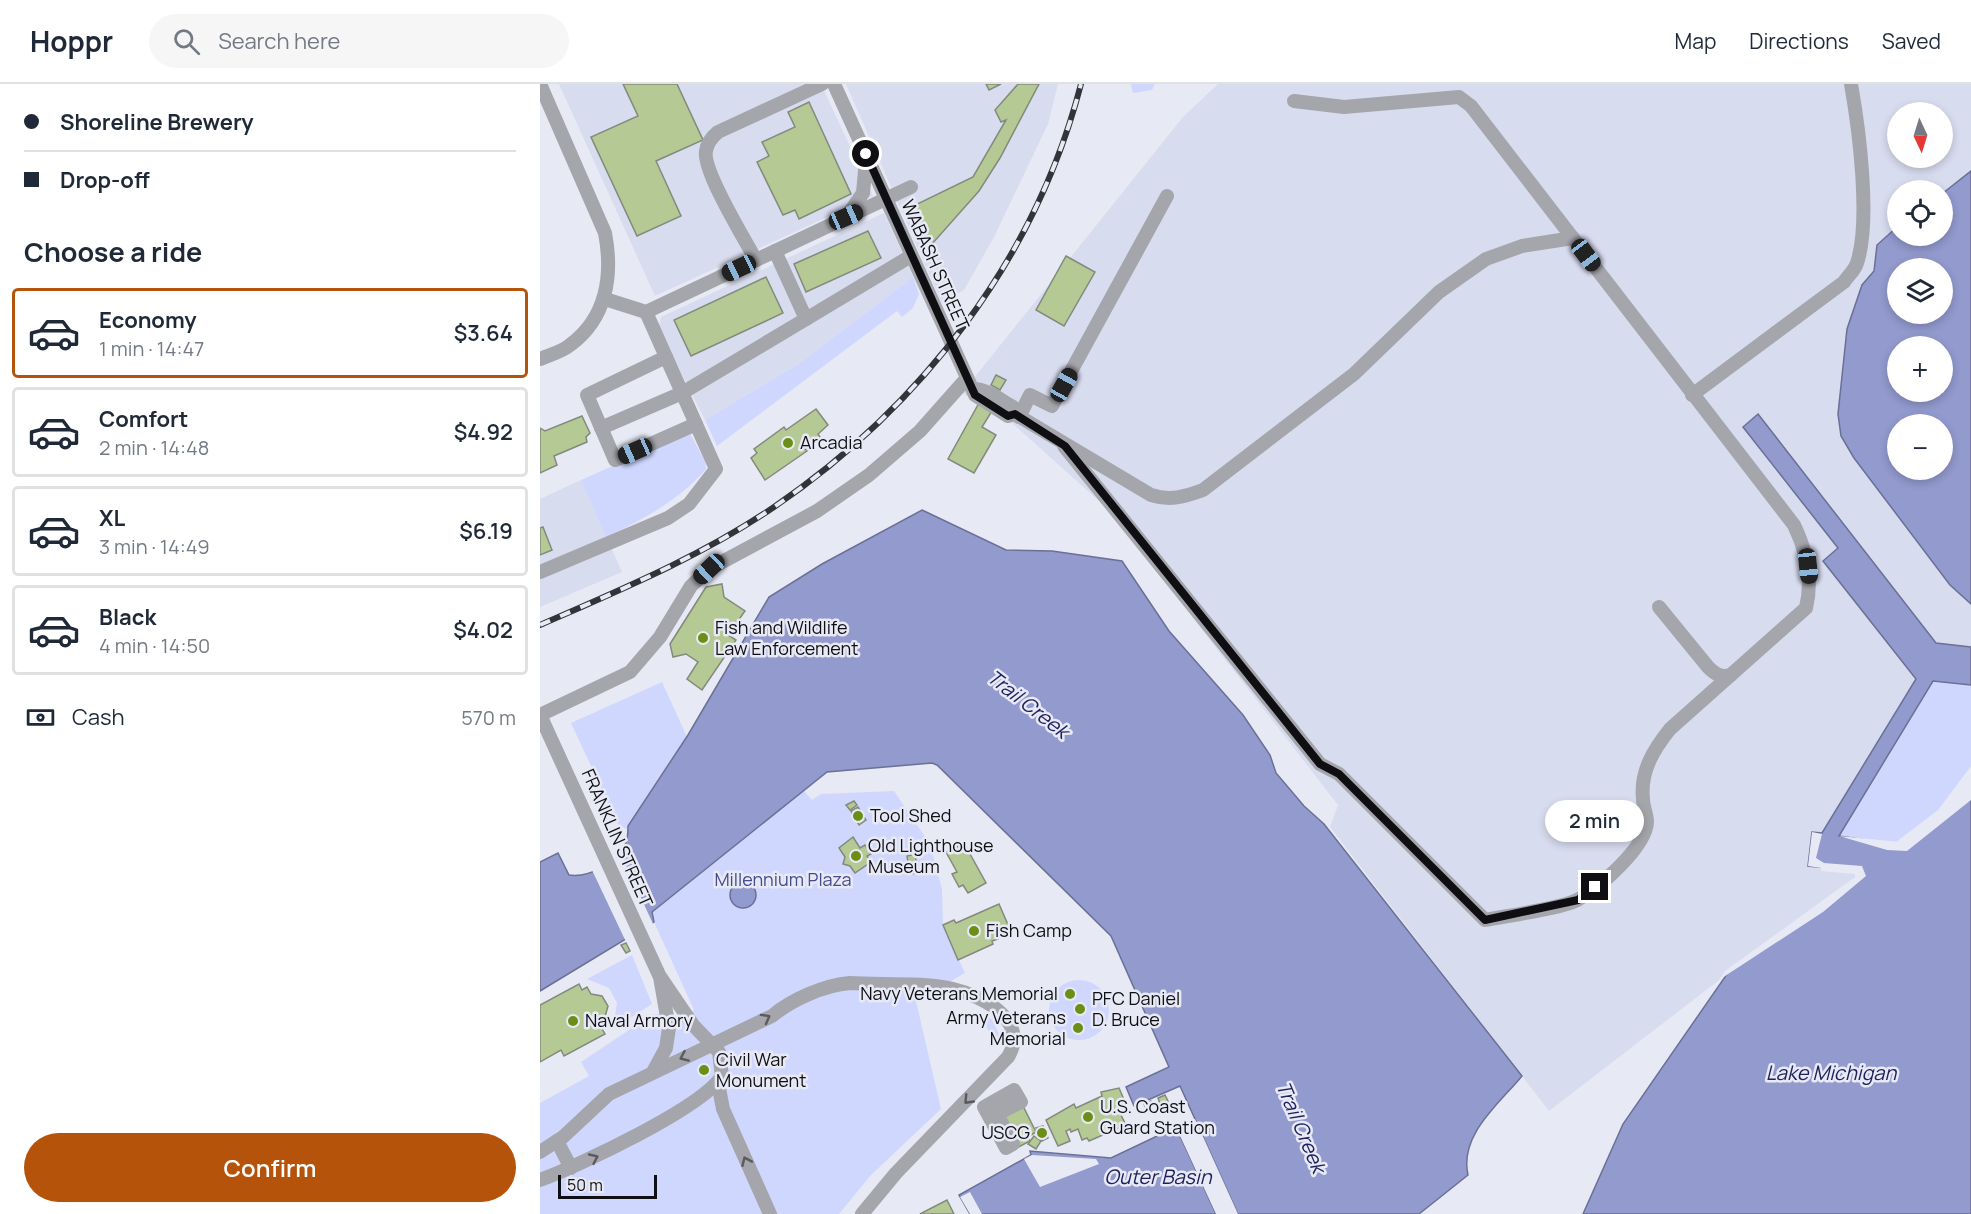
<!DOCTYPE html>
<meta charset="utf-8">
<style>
body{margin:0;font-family:Manrope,sans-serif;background:#f6f6f7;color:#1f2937;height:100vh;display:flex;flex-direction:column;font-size:22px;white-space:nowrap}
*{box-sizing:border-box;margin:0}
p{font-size:20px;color:#747a83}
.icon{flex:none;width:33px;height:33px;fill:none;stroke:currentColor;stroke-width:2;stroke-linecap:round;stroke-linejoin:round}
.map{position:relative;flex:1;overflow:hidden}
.details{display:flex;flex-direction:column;background:#fff;width:540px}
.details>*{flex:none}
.guide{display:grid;align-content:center;height:132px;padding:0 24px;background:#fff}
.needle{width:39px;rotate:176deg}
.fabs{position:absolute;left:1347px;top:18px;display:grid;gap:12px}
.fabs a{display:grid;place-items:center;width:66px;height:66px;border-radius:50%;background:#fff;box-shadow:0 3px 9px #0003;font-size:30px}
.scale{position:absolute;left:18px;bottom:15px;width:99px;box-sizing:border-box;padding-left:6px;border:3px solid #0f0f13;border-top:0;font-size:16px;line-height:21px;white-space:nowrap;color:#0f0f13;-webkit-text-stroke:4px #e7e9f5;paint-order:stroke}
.end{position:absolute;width:27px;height:27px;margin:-14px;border:8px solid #0f0f13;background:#fff;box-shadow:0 0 0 3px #fff}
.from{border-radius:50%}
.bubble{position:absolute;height:42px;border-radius:21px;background:#fff;box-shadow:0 3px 9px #0003;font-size:20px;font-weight:600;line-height:42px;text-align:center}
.car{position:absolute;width:18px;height:36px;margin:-18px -9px;border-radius:8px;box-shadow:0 0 4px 2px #0007;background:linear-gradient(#222 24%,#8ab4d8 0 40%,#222 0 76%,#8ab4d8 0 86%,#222 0)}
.guide b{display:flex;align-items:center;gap:21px;height:57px;font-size:22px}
.guide b+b{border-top:2px solid #e0e1e3}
.guide i{width:15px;height:15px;background:#1f2937}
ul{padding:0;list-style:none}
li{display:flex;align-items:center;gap:18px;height:90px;margin:0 12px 9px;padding:0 12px;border:3px solid #e0e1e3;border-radius:6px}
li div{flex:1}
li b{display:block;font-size:22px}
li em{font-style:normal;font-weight:600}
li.selected{border-color:#b45309}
li>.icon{width:54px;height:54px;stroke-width:1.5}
h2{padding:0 24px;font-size:27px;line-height:72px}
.pay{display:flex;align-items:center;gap:15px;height:66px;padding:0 24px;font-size:22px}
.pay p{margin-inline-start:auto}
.action{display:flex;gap:12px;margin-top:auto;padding:12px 24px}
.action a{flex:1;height:69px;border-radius:36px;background:#b45309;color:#fff;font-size:24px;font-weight:600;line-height:69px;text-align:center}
header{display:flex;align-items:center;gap:36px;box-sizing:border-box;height:84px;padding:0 30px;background:#fff;border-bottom:2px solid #e0e1e3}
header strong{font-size:28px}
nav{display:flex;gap:33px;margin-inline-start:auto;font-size:21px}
.search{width:420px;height:54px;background:#f6f6f7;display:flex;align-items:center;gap:15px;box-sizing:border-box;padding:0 21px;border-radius:33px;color:#747a83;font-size:22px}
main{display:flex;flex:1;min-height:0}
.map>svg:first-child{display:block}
.built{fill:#d8dcef;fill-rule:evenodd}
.green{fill:#d0d7fe}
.water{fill:#929ace;stroke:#6b7096;stroke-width:1.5;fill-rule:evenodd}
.pier{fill:#e7e9f5}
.building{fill:#b4c993;stroke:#84897e;stroke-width:1.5}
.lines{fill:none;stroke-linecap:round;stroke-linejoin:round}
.minor{stroke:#a5a6ab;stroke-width:14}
.rail-casing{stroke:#333439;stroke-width:6}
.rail{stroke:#e7e9f5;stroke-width:4;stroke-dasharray:11;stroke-linecap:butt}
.oneway{stroke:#5a5a5f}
.route{stroke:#0f0f13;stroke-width:8}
.poi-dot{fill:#6b8e17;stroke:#e7e9f5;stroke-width:2}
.labels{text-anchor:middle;stroke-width:5;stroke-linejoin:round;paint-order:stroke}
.street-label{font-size:18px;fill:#0f0f13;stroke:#e7e9f5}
.poi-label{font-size:18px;fill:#0f0f13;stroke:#e7e9f5;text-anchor:start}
.park-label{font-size:18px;fill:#464c8d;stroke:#e7e9f5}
.water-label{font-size:20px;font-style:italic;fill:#1f1f5c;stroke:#e7e9f5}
</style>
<header>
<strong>Hoppr</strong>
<div class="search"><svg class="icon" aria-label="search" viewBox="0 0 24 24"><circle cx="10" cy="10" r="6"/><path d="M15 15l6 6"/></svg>Search here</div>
<nav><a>Map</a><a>Directions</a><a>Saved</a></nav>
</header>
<main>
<section class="details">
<div class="guide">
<b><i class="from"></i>Shoreline Brewery</b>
<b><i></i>Drop-off</b>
</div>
<h2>Choose a ride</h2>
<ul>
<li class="selected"><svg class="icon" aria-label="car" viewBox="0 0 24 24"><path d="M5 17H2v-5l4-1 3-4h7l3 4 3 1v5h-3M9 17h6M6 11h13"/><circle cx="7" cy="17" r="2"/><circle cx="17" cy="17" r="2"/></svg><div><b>Economy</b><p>1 min · 14:47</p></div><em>$3.64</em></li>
<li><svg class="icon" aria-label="car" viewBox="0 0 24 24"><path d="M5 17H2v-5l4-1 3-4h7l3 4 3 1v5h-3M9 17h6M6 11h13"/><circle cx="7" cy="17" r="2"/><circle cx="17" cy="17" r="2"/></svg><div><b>Comfort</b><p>2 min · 14:48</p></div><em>$4.92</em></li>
<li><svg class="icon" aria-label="car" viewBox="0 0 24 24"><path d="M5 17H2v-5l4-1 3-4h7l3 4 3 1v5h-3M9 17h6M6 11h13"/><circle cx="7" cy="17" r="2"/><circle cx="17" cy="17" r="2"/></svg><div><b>XL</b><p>3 min · 14:49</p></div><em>$6.19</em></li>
<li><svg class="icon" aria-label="car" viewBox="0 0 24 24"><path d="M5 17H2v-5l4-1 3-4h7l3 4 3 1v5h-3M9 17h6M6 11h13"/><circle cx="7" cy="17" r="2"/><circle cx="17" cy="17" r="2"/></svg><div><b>Black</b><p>4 min · 14:50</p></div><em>$4.02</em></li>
</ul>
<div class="pay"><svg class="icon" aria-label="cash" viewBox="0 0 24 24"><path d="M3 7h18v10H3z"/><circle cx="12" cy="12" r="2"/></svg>Cash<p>570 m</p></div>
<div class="action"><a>Confirm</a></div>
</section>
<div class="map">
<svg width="1431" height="1130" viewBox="0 0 1431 1130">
<rect width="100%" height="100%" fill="#e7e9f5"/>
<g class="built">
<path d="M19,0H281L333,112L115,212Z"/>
<path d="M306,0H518L508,40L454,153L424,206L402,219Z"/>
<path d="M678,0H1431V601L1393,597L1299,752L1318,787V795L1187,890L1009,1027L790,743L798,721L569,426L472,339L422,309L643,33ZM1358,28H1402V74H1358ZM1358,106H1402V152H1358ZM1358,184H1402V230H1358ZM1358,262H1402V308H1358ZM1358,340H1402V386H1358Z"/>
<path d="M344,129L373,193L260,279L165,336L124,255L119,242L121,233Z"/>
<path d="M41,396L82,488L0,523V415Z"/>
</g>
<g class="green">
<path d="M591,0H615L612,6L593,9Z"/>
<path d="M373,193L379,210L373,224L362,233L357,227L177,362L165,336L260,279Z"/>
<path d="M149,348L165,377L166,385C138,417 104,435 66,453L41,396Z"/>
<path d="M1393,596L1431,601V682L1398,726L1356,758L1299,752Z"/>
<path d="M122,598L147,653L116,698L88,746L78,740L31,639Z"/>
<path d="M264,707L272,716L281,710L354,707L390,760L402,805L403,841L425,889L376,917L401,1025L331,1091L299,1130H0V1019L49,992L41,978L113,930H121L123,946L154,926L114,838L112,828Z"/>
<path d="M92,871L112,920L73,945L77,919L69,904L47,895Z"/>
<circle cx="539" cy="926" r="30"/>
<path d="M448,932L453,937L462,957L457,963L444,938Z"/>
</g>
<g class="water">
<path d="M1431,87V520L1410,501L1314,374L1301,352L1298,330L1307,245L1322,201L1334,187L1337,161L1357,143L1358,152H1402L1403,109ZM1402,184V230H1358V184ZM1358,262H1402V308H1358ZM1358,340H1402V386H1358Z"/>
<path d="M1218,330L1396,559L1431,563V601L1393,597L1299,752L1360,761L1431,708V1130H1043L1083,1040L1187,890L1318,795V787L1268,782L1272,748L1282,749L1376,595L1283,477L1298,464L1203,343Z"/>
<path d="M382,426L466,466L512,467L582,477L629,547L703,631L730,671L736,689L764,722L784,740L982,992C959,1020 919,1051 928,1091L879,1130H698L640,1002L594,1022L586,1003L629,983L571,852L397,681L392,679L287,688L112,828L114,838L0,907V778L18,769L29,791C50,794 74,779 85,761C88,756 88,748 88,742L148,651L229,513L282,480Z"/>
<circle cx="203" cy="811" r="13"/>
<path d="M636,1043L676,1130H430L419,1111L491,1071L490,1067L571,1074Z"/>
</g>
<g class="pier">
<path d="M1431,705V716L1367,767L1347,766L1299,752L1359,758Z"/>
<path d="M1272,748L1282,750L1276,774L1284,779L1322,782L1326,792L1283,828L1179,896L1185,887L1315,793V790L1281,787V784L1268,782Z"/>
<path d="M78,764L114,842L87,860L51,784L67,776Z"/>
<path d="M655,1035L698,1130H695L652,1036Z"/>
<path d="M639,1042L678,1129L679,1130H676L636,1043Z"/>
<path d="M492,1071L556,1075L559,1080L500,1103L484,1075Z"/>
<path d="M430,1108L442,1130H430L420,1113Z"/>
</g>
<g class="building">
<path d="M83,0H137L163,56L116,77L141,132L97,152L51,53L98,32Z"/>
<path d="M446,0H461L449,6Z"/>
<path d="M478,0H499L460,74L439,107L392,160L380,149L369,124L433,93L466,36L461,38L455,26Z"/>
<path d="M269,18L311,110L259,135L255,126L243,131L217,78L229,72L222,58L255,43L248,28Z"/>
<path d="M328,147L341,174L266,208L254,180Z"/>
<path d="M526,172L555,188L524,242L496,226Z"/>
<path d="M226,193L243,229L151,272L134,236Z"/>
<path d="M456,291L466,296L460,306L451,301Z"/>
<path d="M439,319L452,327L442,343L456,351L434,389L408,375Z"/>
<path d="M276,325L288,341L278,350L280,353L265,365L267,367L225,396L211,374L217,369L214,365L244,343L246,346Z"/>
<path d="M42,332L50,349L46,353L47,358L14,372L17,381L0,389V344L5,347Z"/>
<path d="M3,443L12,466L0,471V444Z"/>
<path d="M182,500L184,513L205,527L188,551L196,556L162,606L147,595L158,578L146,570L133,573L130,560L166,503Z"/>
<path d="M314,717L317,721L310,726L306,721Z"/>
<path d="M318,723L326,736L319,741L311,727Z"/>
<path d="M79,748L83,757L77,760L73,751Z"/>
<path d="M313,753L320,764L325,761L331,770L327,772L331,778L315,789L310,782L303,780L305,773L299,764Z"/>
<path d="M424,759L446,799L428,809L423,801L419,803L412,790L417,788L406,768Z"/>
<path d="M375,770L378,789L370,790L367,772Z"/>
<path d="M459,820L469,843L456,851L458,855L452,857L453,860L418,876L403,841L414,836L416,839Z"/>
<path d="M86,859L90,867L86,869L81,861Z"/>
<path d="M39,900L42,906L47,903L51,910L62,912L68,922L65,933L69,940L61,943L65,950L24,972L21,966L0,978V921Z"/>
<path d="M579,1004L588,1025L580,1029L586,1041L549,1057L547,1054L542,1056L538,1045L531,1048L530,1045L526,1047L530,1057L518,1062L506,1036L534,1020L536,1024L562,1012L561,1008Z"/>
<path d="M625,1011L628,1017L620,1020L618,1014Z"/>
<path d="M611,1017L613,1022L606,1025L604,1020Z"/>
<path d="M481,1018L496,1048L488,1053L490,1057L475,1065L457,1030Z"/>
<path d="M503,1042L508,1054L502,1057L496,1044Z"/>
<path d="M494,1052L501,1057L496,1065L488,1060Z"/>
<path d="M407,1116L414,1130H380Z"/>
</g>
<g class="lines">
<g class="minor">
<path d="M0,0L65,149C73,191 67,234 30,261C22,268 9,271 0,275"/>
<path d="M294,0L435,311L468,332L475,330"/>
<path d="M307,132L323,109L326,76"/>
<path d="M216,176C205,156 162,86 166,67C167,59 172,53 178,48L282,0"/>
<path d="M65,215L106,228L371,103"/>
<path d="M266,235L371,172"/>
<path d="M126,273L47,311L75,376L156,340"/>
<path d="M433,305C448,305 460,316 473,323L475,330L611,411C630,417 644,413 663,406L814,290L899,208L946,175L982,162L1033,154"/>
<path d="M1152,311L1304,198C1308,192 1315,186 1317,179C1331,137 1319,45 1311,0"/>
<path d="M479,333L490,311L512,322L627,112"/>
<path d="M61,344L142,309L266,235L235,167"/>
<path d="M524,362L780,680L799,690L945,836C965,832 1025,824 1039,815C1060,803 1106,763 1107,738C1107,730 1103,723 1103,715C1100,687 1114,665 1130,645L1266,524C1273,495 1267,468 1254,441L931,22L919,13L804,23L754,17"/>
<path d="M0,488L128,434L149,420L176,385L106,228"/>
<path d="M1119,523L1168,583C1175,590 1181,594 1191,591"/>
<path d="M0,631L90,588L120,553L151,502L169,485L277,427L329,391L380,347L427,294"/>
<path d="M0,631L120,893L129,944L126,964L114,986"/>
<path d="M178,999L183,1025L230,1130"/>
<path d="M474,1006L481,1018L457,1030L473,1060L466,1064L444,1023Z"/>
<path d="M17,1057L31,1084"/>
<path d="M0,1068L23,1053L69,1010L232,932C251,916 284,901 310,899C340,901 385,898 413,905C443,912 490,937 468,973L356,1089L322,1130"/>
<path d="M0,1096C38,1082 162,1024 182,992L179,968L153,941L121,894"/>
</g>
<defs>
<path id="rail" d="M0,541C80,506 162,472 234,423C382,322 496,174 541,0"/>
</defs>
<use href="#rail" class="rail-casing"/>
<use href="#rail" class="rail"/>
</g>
<defs><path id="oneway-chevron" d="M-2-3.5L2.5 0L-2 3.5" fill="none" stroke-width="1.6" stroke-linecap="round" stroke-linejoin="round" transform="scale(1.5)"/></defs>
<g class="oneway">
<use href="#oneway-chevron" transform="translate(226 934) rotate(-29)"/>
<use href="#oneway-chevron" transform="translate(144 973) rotate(156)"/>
<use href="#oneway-chevron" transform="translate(428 1016) rotate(134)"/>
<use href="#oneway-chevron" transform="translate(54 1074) rotate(-25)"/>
<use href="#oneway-chevron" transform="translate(206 1077) rotate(-114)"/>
</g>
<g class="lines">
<path class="route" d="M326,70L435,311L468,332L475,330L525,362L780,680L799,690L945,836L1038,816L1055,803"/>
</g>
<g class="poi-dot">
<circle cx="248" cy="359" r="6"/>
<circle cx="163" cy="554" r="6"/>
<circle cx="318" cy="732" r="6"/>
<circle cx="316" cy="772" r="6"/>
<circle cx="434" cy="847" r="6"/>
<circle cx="530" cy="910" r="6"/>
<circle cx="540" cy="925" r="6"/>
<circle cx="33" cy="937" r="6"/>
<circle cx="538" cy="944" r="6"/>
<circle cx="164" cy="986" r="6"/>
<circle cx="548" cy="1033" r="6"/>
<circle cx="502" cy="1049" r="6"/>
</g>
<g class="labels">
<g class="street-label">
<text transform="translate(395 181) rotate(66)" y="6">WABASH STREET</text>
<text transform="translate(77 754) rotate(66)" y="6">FRANKLIN STREET</text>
</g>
<g class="poi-label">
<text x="260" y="365">Arcadia</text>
<text x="175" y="550">Fish and Wildlife<tspan x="175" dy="21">Law Enforcement</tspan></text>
<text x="330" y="738">Tool Shed</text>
<text x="328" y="768">Old Lighthouse<tspan x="328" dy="21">Museum</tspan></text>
<text x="446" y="853">Fish Camp</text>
<text x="518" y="916" text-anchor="end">Navy Veterans Memorial</text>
<text x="552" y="921">PFC Daniel<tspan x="552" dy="21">D. Bruce</tspan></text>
<text x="526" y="940" text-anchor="end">Army Veterans<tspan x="526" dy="21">Memorial</tspan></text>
<text x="45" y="943">Naval Armory</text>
<text x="176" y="982">Civil War<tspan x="176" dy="21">Monument</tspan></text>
<text x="560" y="1029">U.S. Coast<tspan x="560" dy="21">Guard Station</tspan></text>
<text x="490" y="1055" text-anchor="end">USCG</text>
</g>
<g class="park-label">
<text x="243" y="802">Millennium Plaza</text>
</g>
<g class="water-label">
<text transform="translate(488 620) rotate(38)" y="7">Trail Creek</text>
<text x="1291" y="996">Lake Michigan</text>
<text transform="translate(761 1043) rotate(67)" y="7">Trail Creek</text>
<text x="618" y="1100">Outer Basin</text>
</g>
</g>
</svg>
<div class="fabs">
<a><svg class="needle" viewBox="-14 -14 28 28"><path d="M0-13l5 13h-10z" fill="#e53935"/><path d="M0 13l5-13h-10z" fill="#747a83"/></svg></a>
<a><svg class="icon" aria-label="locate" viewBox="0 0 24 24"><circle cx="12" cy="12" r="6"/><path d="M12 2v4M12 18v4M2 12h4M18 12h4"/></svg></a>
<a><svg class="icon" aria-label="layers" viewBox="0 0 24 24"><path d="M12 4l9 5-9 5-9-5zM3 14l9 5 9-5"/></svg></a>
<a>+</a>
<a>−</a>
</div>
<div class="scale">50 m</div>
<i class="end from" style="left:326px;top:70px"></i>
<i class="end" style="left:1055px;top:803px"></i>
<div class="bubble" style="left:1005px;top:716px;width:99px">2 min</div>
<i class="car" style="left:306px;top:133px;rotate:66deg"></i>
<i class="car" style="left:1046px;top:171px;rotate:143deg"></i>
<i class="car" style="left:199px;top:184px;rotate:245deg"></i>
<i class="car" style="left:524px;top:301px;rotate:29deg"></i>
<i class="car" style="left:95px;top:367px;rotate:246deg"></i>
<i class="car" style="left:1268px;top:482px;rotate:174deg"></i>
<i class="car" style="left:169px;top:485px;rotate:227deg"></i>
</div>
</main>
